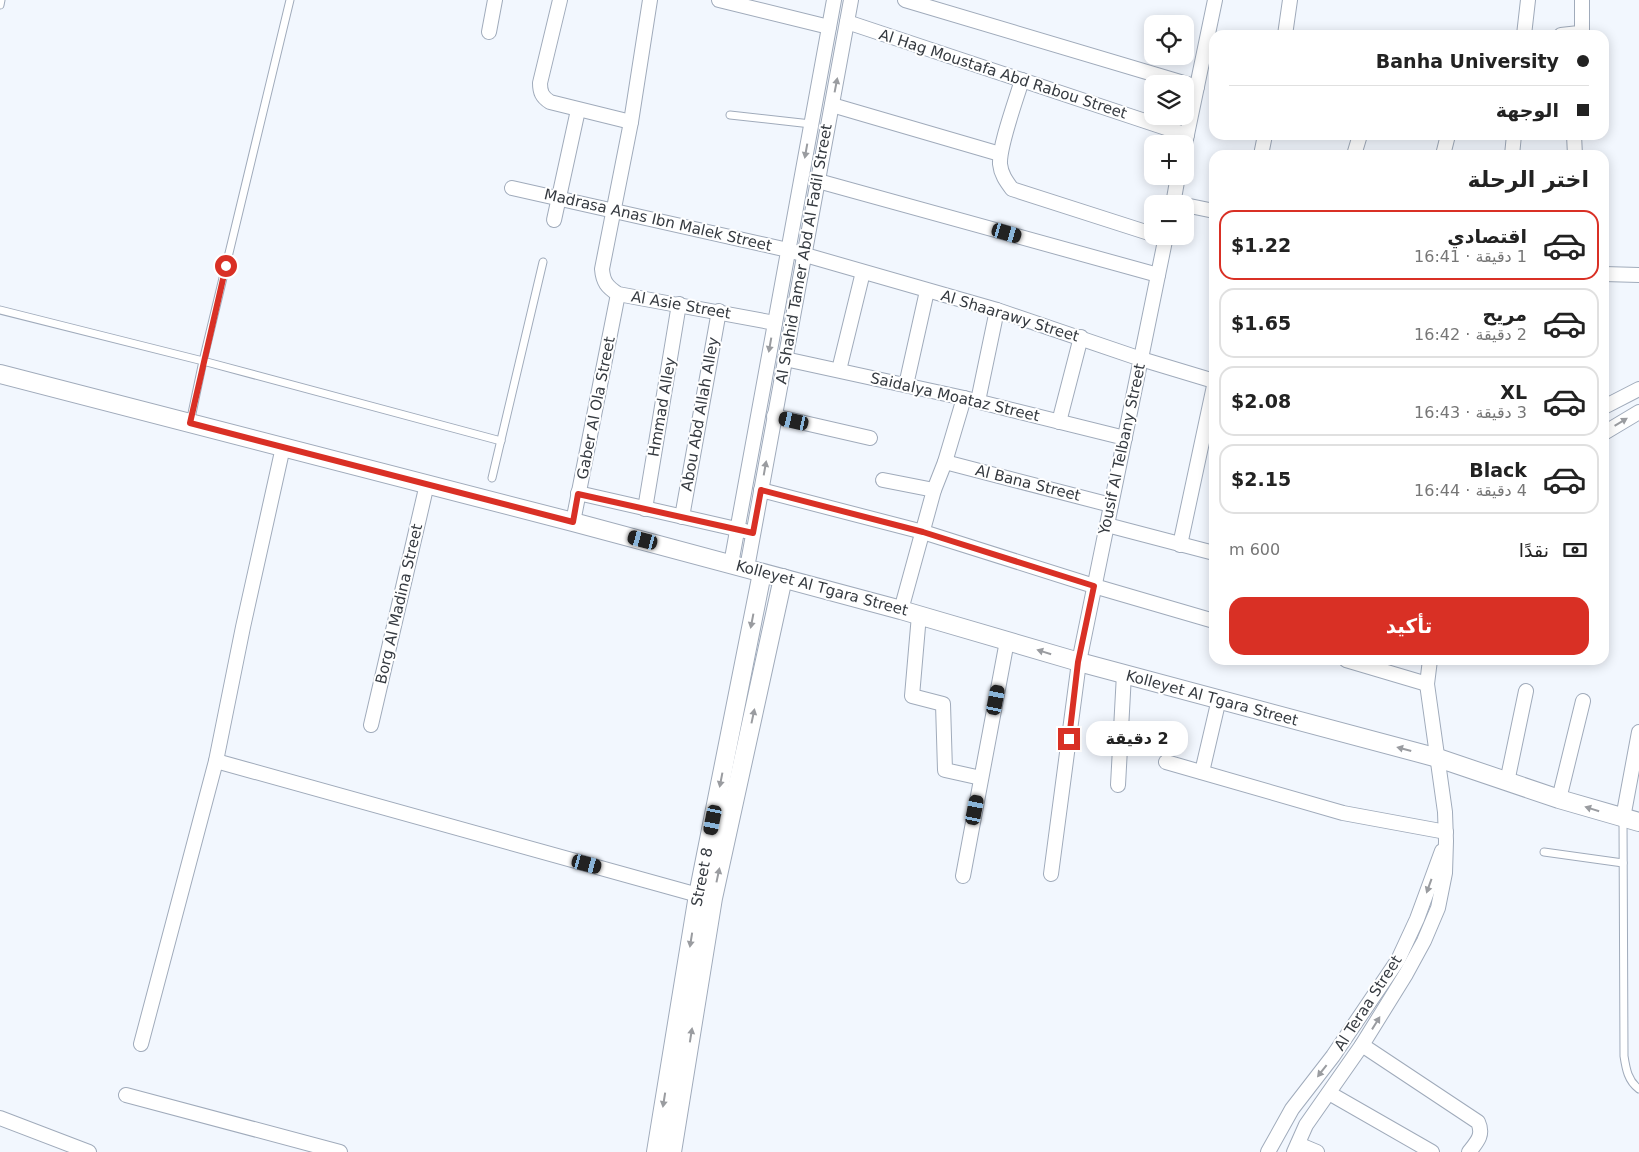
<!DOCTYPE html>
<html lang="ar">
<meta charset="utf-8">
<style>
body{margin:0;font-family:"DejaVu Sans","Noto Naskh Arabic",sans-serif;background:#f6f6f6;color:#222;direction:rtl;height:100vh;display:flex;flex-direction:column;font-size:19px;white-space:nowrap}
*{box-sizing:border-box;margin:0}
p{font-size:16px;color:#767676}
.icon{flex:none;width:28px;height:28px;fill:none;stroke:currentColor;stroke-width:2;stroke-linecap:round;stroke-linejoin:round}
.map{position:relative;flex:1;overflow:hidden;direction:ltr}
.details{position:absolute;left:1209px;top:150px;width:400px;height:515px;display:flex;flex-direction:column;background:#fff;border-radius:15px;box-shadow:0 2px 12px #0003;direction:rtl}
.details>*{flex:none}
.top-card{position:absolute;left:1209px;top:30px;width:400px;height:110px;border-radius:15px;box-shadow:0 2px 12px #0003;direction:rtl;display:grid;align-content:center;height:110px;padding:0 20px;background:#fff}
.buttons{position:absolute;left:1144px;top:15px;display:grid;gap:10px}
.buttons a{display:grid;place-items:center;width:50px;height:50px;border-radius:10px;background:#fff;box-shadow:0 2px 12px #0003;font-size:25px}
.end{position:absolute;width:22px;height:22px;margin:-11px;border:6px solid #d93025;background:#fff;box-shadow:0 0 0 2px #fff}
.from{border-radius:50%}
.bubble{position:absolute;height:35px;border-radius:15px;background:#fff;box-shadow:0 2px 12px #0003;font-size:16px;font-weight:800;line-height:35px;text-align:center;direction:rtl}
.car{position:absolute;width:15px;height:30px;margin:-15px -8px;border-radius:6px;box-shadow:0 0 4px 1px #0007;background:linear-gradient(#222 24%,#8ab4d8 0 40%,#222 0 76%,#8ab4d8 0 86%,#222 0)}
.top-card b{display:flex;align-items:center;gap:18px;height:48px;font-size:19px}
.top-card b+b{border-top:1px solid #e0e0e0}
.top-card i{width:12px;height:12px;background:#222}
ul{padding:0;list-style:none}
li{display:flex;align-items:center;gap:15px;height:70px;margin:0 10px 8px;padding:0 10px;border:2px solid #e0e0e0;border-radius:15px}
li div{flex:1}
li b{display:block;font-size:19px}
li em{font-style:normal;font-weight:800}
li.selected{border-color:#d93025}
li>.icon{width:45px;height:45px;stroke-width:1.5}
h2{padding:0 20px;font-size:22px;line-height:60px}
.pay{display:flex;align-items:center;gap:12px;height:55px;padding:0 20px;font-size:19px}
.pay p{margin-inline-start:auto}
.action{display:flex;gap:10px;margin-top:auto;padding:10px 20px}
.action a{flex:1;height:58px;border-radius:15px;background:#d93025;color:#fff;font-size:20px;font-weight:800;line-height:58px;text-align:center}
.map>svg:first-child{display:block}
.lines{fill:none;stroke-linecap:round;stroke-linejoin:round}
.service-casing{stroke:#a0abbb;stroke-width:9}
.minor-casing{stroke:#a0abbb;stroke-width:16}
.tertiary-casing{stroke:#a0abbb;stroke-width:20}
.service{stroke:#fff;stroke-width:7}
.minor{stroke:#fff;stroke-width:14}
.tertiary{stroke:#fff;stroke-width:18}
.oneway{fill:#9a9ca0}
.route{stroke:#d93025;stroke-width:6}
.labels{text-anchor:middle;stroke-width:4;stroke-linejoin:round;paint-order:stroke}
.street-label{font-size:15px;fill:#353a40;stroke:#fff}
</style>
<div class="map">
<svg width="1639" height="1152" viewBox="0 0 1639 1152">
<rect width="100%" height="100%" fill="#f2f7fe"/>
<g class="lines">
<defs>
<g id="service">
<path d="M0,5L1,0"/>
<path d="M730,115L811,124"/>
<path d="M0,310L203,361L501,441"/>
<path d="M190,423L203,361L290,0"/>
<path d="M492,478L543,262"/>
<path d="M1623,819L1624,1056C1626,1069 1628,1081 1639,1089"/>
<path d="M1544,852L1623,863"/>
</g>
<g id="minor">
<path d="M560,0L540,83C540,92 542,97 550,102L631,122"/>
<path d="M650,0L631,122L602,269C603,282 607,287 618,294L775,323"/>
<path d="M719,0L829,27"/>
<path d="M905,0L1197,87"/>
<path d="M847,22L1187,135"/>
<path d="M489,32L495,0"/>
<path d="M1285,35L1290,0"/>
<path d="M1524,35L1528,0"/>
<path d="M1561,35L1579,33L1582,30V0"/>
<path d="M1022,80C1016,100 999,146 1000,164C1001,174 1006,181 1012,189L1152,234"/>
<path d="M832,105L1000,154"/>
<path d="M1574,135L1575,155"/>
<path d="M1185,144L1215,0"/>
<path d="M1261,155L1265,135"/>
<path d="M1354,155L1360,135"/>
<path d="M1443,155L1448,135"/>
<path d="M1512,155L1514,135"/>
<path d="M818,181L1158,275"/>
<path d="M512,188L788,250L997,310L1141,359L1214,381"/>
<path d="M1173,204L1178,176"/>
<path d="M1185,205L1214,211"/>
<path d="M554,220L578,110"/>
<path d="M1604,274L1639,275"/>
<path d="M785,359L964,398L1125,438"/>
<path d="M839,370L863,272"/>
<path d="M906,385L927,291"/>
<path d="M978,401L997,310"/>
<path d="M1604,407L1639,389"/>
<path d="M774,416L870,438"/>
<path d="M1059,422L1081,337"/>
<path d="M1604,433L1639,412"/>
<path d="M945,462L1111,505"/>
<path d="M883,480L934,490"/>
<path d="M761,490L923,532L1094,586L1214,621"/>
<path d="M578,493L745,531"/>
<path d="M645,509L679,304"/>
<path d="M682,517L719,311"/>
<path d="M573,522L618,294"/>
<path d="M1107,525L1214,553"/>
<path d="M1180,545L1214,386"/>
<path d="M731,564L834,0"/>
<path d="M747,568L851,0"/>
<path d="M901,610L934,490L945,462L964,398"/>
<path d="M919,615L912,696L943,704L945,770L981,778"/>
<path d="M1346,660L1427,684"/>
<path d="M371,725L427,484"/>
<path d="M216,761L698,895"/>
<path d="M1166,762L1343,813L1446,832"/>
<path d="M1202,772L1219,699"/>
<path d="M1507,782L1526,691"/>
<path d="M1118,785L1124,674"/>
<path d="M1559,799L1583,701"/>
<path d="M1623,818L1639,732"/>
<path d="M1051,874L1079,662L1166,236"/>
<path d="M963,876L1007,641"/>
<path d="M141,1044L216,761L243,627L283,447"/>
<path d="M1362,1045L1478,1122C1484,1135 1477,1142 1469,1152"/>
<path d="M1329,1093L1432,1152"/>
<path d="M126,1095L340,1152"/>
<path d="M0,1118L89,1152"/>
<path d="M1298,1144L1317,1152"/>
<path d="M1268,1152L1292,1109L1333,1056L1398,960L1417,919L1442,851"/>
<path d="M1294,1152L1306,1125L1362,1045L1406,974L1424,941L1438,908L1445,873L1446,841L1445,812L1427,684L1430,660"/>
</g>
<g id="tertiary">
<path d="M0,374L573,522L901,610L1079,662L1438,758L1559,799L1639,822"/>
<path d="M656,1152L698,895L762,573"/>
<path d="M672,1152L713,898L783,578"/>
</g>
</defs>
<use href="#service" class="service-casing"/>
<use href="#minor" class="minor-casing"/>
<use href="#tertiary" class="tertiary-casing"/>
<use href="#service" class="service"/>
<use href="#minor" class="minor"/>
<use href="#tertiary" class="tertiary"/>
</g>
<defs><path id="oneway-solid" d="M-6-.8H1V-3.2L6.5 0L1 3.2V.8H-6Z" transform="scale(1.25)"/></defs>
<g class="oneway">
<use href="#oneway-solid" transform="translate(836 85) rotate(-79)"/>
<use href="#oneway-solid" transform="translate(806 151) rotate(100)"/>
<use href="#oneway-solid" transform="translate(770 345) rotate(100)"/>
<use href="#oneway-solid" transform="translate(1621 422) rotate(-31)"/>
<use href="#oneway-solid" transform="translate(765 468) rotate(-80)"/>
<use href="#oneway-solid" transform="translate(752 621) rotate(101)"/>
<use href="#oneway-solid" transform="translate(1044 652) rotate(-163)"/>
<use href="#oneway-solid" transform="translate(753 716) rotate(-78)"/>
<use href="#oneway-solid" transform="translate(1404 749) rotate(-165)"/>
<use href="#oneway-solid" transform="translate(721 780) rotate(101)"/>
<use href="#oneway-solid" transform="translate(1592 809) rotate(-163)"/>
<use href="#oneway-solid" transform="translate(718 875) rotate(-78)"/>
<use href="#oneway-solid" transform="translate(1429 886) rotate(110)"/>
<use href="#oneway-solid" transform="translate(691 940) rotate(99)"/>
<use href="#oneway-solid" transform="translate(1376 1023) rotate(-58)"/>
<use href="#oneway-solid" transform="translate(691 1035) rotate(-81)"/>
<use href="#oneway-solid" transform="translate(1322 1071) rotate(128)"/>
<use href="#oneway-solid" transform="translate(664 1100) rotate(99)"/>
</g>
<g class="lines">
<path class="route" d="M226,266L190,423L573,522L578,494L753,533L761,490L923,532L1094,586L1078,662L1069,739"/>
</g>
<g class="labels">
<g class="street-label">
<text transform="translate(1003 74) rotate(18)" y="5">Al Hag Moustafa Abd Rabou Street</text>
<text transform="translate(658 220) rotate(13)" y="5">Madrasa Anas Ibn Malek Street</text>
<text transform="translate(804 254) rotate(-80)" y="5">Al Shahid Tamer Abd Al Fadil Street</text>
<text transform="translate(681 305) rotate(10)" y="5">Al Asie Street</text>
<text transform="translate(1010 316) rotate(17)" y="5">Al Shaarawy Street</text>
<text transform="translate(955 397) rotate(13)" y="5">Saidalya Moataz Street</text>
<text transform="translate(662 407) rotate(-80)" y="5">Hmmad Alley</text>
<text transform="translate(596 408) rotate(-79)" y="5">Gaber Al Ola Street</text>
<text transform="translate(700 414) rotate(-80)" y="5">Abou Abd Allah Alley</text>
<text transform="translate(1122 449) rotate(-78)" y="5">Yousif Al Telbany Street</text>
<text transform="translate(1028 483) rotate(14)" y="5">Al Bana Street</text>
<text transform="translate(822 588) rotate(15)" y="5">Kolleyet Al Tgara Street</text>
<text transform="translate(399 604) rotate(-77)" y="5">Borg Al Madina Street</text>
<text transform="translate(1212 698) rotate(15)" y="5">Kolleyet Al Tgara Street</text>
<text transform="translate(702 877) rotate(-79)" y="5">Street 8</text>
<text transform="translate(1368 1003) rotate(-57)" y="5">Al Teraa Street</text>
</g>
</g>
</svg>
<div class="buttons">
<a><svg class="icon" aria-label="locate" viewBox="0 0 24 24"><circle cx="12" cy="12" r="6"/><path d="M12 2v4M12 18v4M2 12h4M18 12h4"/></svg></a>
<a><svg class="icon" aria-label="layers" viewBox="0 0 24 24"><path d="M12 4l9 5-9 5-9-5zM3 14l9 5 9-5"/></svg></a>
<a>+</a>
<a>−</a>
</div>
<i class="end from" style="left:226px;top:266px"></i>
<i class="end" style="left:1069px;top:739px"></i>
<div class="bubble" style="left:1086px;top:721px;width:102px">2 دقيقة</div>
<i class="car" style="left:1007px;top:233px;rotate:106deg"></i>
<i class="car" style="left:794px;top:421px;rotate:283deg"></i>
<i class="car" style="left:643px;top:540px;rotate:285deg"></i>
<i class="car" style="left:996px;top:700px;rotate:11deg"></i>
<i class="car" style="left:975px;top:810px;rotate:11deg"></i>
<i class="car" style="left:713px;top:820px;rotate:191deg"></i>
<i class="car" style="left:587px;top:864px;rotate:105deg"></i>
<div class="top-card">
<b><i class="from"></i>Banha University</b>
<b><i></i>الوجهة</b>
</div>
<section class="details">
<h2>اختر الرحلة</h2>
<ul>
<li class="selected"><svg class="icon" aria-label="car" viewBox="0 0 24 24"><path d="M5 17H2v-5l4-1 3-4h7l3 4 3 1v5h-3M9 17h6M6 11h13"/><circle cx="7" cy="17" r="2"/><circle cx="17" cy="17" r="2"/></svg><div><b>اقتصادي</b><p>1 دقيقة · 16:41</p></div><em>$1.22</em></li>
<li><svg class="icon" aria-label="car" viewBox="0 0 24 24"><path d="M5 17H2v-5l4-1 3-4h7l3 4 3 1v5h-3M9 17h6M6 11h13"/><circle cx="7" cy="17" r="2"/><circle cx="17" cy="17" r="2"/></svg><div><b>مريح</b><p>2 دقيقة · 16:42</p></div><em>$1.65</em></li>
<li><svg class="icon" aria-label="car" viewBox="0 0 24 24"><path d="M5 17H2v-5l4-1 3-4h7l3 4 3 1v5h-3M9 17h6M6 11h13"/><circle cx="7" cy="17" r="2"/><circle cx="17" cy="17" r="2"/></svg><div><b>XL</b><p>3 دقيقة · 16:43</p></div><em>$2.08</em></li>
<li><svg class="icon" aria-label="car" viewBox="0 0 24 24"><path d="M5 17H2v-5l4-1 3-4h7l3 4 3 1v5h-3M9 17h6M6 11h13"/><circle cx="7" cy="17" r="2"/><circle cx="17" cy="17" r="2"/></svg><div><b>Black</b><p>4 دقيقة · 16:44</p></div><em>$2.15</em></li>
</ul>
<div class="pay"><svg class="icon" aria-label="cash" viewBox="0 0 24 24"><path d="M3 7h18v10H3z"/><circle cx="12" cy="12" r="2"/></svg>نقدًا<p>600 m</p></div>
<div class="action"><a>تأكيد</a></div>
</section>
</div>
